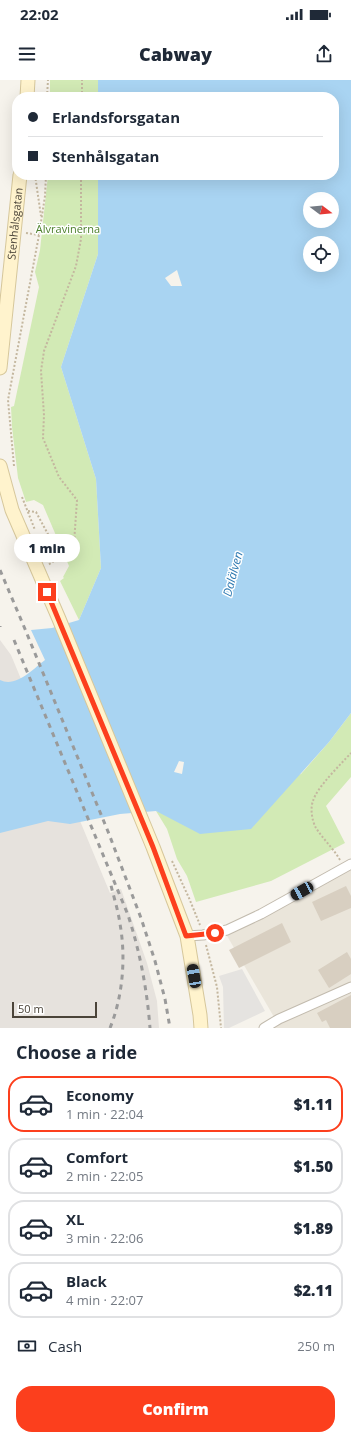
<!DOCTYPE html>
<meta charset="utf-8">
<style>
body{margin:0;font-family:"Open Sans",sans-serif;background:#f2f2f3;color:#1f2937;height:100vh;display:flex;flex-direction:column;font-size:15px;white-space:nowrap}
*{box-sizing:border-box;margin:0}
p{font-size:13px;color:#747a83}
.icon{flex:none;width:22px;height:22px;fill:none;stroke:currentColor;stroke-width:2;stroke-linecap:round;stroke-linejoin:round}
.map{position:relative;height:948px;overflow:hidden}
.panel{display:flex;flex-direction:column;background:#fff;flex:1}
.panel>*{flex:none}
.top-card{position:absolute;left:12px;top:12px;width:327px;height:88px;border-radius:16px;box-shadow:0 4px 16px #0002;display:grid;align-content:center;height:88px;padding:0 16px;background:#fff}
.needle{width:26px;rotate:106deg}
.controls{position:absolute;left:303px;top:112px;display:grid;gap:8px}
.controls a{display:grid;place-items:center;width:36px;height:36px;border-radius:50%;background:#fff;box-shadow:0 4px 16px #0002;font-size:20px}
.scale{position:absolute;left:12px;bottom:10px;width:85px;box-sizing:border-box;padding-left:4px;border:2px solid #4b4439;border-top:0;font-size:11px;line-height:14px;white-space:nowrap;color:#4b4439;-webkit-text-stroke:3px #fff;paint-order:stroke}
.end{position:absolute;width:18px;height:18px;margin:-9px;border:5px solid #fc3f1d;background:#fff;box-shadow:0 0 0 2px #fff}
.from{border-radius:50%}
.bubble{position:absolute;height:28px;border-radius:14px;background:#fff;box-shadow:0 4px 16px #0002;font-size:13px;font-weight:800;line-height:28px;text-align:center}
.car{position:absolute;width:12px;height:24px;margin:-12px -6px;border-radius:5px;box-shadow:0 0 3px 1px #0007;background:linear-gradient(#222 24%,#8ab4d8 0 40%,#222 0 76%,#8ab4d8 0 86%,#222 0)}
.top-card b{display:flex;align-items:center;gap:14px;height:38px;font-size:15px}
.top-card b+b{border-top:1px solid #e0e1e3}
.top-card i{width:10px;height:10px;background:#1f2937}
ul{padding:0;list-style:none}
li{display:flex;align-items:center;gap:12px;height:56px;margin:0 8px 6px;padding:0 8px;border:2px solid #e0e1e3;border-radius:16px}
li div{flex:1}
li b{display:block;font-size:15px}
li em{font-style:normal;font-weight:800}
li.active{border-color:#fc3f1d}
li>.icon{width:36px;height:36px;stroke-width:1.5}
h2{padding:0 16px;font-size:18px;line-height:48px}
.pay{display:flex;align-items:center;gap:10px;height:44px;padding:0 16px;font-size:15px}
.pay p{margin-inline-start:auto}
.action{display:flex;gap:8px;margin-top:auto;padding:8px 16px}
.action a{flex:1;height:46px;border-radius:16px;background:#fc3f1d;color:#fff;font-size:16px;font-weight:800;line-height:46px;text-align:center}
.status{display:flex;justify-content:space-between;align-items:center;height:28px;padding:0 20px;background:#fff;direction:ltr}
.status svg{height:11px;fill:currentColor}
header{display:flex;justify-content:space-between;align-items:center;height:52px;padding:0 16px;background:#fff;font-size:18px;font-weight:800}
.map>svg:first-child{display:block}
.residential{fill:#eae5da}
.industrial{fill:#e6e2dd}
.green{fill:#d2eab5}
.parking{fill:#e5e3e0}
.water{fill:#a9d4f2;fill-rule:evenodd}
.building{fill:#d8cfc1}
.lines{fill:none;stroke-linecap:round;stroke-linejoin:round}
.street-casing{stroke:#c2bbae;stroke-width:11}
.secondary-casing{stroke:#d6c79b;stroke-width:15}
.path{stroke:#c4b79f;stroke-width:2;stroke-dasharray:2 2;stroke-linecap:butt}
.street{stroke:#fff;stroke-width:9}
.secondary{stroke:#fff3cd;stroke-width:13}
.rail{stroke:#9a9a9a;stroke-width:3;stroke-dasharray:5 5;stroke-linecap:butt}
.route{stroke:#fc3f1d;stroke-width:5}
.labels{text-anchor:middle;stroke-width:3;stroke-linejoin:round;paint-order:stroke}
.street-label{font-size:11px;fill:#4b4439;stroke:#fff}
.park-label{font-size:11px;fill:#4a7f2a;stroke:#fff}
.water-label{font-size:12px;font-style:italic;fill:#2e7ab2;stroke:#fff}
</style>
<div class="status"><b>22:02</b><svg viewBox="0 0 49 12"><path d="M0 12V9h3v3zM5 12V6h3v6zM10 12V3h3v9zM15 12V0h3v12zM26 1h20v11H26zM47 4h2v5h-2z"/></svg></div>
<header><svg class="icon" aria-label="menu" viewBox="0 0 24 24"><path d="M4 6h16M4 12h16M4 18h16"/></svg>Cabway<svg class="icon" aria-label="share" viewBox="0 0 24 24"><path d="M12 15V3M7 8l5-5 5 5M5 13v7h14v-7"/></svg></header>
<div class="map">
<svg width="351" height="948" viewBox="0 0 351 948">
<rect width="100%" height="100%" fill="#f6f3ec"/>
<g class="residential">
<path d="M351,788V903L274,937L226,854Z"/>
<path d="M351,910V948H271Z"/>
</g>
<path class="industrial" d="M0,560L11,575L110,813L121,809L147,883L157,921L159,948H0Z"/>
<g class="green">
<rect x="50" y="0" width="48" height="17"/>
<path d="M48,95H98V174L61,287L96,399L101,488L79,540L60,501L64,498L63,497L69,486L43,425L34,420L26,422L18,398L12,347L11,327L14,326L39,207L35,192L40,170Z"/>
<path d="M351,633V697L326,726L345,763L271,801L196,822L187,796L177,779L167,749L156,731L158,732L301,694L329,662Z"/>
</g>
<path class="parking" d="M242,889L265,931L229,948H224L223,907L219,896Z"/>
<path class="water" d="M98,0H351V633L329,662L251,749L200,754L156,731L120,734L70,744L48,741L0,753V600C16,608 33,589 45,580L31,550L52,548L79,540L101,488L96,399L61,287L98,174V95H334V17H98ZM310,119H332V141H310ZM310,163H332V185H310ZM177,190L182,206H171L165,198ZM179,681L184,682L182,694L174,692Z"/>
<g class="building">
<path d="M346,806L351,816V828L321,841L312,822Z"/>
<path d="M282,843L291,862L239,888L229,870Z"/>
<path d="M347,872L351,879V894L329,908L318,890Z"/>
<path d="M351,915V948H330L326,940L322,942L317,933Z"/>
</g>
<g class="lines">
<defs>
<g id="street">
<path d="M187,856L203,855L227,850L261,834L351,784"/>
<path d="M264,948L279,939L351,907"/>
</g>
<g id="secondary">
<path d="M27,17L28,0"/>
<path id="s1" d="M0,288L20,95"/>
<path d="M0,386L12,430L59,539L153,767L187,856L200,935L201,948"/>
</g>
</defs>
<use href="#street" class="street-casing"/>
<use href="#secondary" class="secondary-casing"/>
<g class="path">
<path d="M47,17L48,0"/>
<path d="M82,17V0"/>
<path d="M35,95L41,136"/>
<path d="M26,153L39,155"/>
<path d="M14,386L8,320L39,155L45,116L46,95"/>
<path d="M22,417L35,450"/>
<path d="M28,431L36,432L57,471V479L48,485"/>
<path d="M57,471L74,463L77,420L59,397L43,358L44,335L41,291L44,271L76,186L81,159V95"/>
<path d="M340,780C333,768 323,759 316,748C312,741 310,728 313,721C317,707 341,684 351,673"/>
<path d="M172,781L189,818L200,845"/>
<path d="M206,865L217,907L221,948"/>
</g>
<use href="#street" class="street"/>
<use href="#secondary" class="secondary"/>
<g class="rail">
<path d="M0,490L25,549L109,754L141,838L155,881L165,919L170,948"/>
<path d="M0,546V547"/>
<path d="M14,560L128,835C140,872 147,909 150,948"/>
<path d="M110,948C123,916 126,877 120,844C118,829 113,815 110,801"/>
</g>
</g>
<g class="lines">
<path class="route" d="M47,512L153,767L186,856L215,853"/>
</g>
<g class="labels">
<g class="street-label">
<text dy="4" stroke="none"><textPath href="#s1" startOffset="145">Stenhålsgatan</textPath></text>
</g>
<g class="park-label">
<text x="68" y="153">Älvravinerna</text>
</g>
<g class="water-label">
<text transform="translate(233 494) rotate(-75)" y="4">Dalälven</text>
</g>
</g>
</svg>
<div class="controls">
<a><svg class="needle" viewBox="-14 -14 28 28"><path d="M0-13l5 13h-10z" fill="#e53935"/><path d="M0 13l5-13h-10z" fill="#747a83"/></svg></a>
<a><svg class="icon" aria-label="locate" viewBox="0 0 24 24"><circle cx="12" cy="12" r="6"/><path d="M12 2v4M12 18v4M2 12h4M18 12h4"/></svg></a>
</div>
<div class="scale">50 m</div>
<i class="end from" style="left:215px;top:853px"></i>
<i class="end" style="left:47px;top:512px"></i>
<div class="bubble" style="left:14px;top:454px;width:66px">1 min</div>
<i class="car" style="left:302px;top:811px;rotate:241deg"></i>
<i class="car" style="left:194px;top:896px;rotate:350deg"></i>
<div class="top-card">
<b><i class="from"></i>Erlandsforsgatan</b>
<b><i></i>Stenhålsgatan</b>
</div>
</div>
<section class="panel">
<h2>Choose a ride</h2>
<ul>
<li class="active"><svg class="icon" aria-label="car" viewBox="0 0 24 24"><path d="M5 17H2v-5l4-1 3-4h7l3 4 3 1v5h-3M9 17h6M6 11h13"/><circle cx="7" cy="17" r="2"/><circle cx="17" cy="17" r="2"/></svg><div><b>Economy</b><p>1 min · 22:04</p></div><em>$1.11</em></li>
<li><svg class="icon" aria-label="car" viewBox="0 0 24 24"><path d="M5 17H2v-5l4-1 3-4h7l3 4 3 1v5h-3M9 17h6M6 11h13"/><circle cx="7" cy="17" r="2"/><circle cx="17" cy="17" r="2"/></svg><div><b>Comfort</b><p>2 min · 22:05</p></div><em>$1.50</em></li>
<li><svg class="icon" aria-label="car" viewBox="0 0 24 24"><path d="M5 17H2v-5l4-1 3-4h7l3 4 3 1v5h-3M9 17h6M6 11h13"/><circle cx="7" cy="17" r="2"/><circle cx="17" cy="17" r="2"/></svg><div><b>XL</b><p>3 min · 22:06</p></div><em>$1.89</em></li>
<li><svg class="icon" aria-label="car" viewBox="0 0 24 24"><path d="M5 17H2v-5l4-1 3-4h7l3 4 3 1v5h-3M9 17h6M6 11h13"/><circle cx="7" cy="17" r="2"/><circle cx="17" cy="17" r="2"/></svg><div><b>Black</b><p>4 min · 22:07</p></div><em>$2.11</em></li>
</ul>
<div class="pay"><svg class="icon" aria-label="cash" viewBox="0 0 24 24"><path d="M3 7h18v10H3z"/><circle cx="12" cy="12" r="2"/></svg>Cash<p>250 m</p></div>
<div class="action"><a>Confirm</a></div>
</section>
